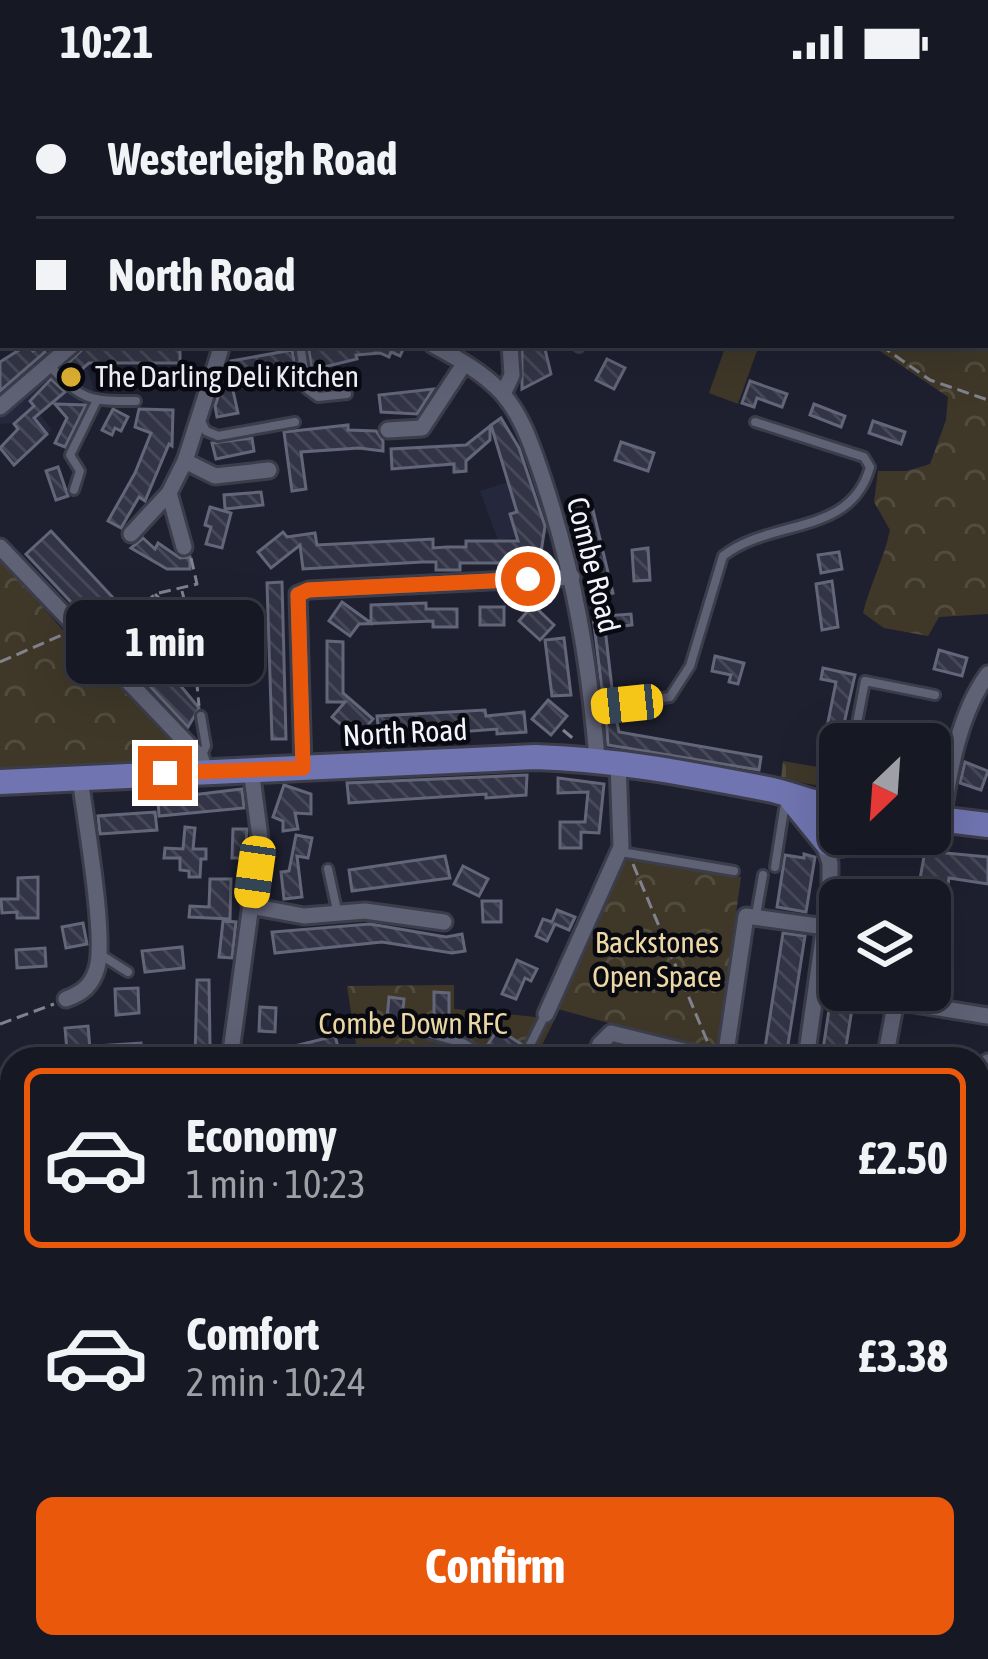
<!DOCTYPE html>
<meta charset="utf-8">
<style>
body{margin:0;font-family:"Asap Condensed",sans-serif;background:#232531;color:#f1f3f6;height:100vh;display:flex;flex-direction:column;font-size:45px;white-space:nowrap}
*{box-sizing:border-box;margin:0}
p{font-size:39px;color:#9ea0a6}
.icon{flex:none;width:66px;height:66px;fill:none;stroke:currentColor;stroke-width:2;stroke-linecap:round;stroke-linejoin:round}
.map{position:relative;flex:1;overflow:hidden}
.side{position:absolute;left:0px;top:963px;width:990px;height:612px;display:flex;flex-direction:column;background:#161824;border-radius:36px 36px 0 0;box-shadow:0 12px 48px #0002,0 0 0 3px #353741}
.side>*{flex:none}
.hud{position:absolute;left:0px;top:0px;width:990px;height:264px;box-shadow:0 12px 48px #0002,0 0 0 3px #353741;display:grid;align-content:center;height:264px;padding:0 36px;background:#161824}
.needle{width:78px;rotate:205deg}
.tools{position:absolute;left:819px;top:639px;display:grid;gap:24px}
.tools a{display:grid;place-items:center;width:132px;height:132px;border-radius:18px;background:#161824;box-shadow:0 12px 48px #0002,0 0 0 3px #353741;font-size:60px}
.end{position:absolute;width:54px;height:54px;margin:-27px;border:15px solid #ea580c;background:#fff;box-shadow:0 0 0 6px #fff}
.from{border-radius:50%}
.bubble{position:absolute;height:84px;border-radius:18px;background:#161824;box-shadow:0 12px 48px #0002,0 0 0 3px #353741;font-size:39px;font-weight:700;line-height:84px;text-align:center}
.car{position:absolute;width:36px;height:72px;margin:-36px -18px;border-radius:15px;box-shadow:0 0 9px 3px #0007;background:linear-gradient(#f5c518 24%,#345 0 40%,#f5c518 0 76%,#345 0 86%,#f5c518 0)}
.hud b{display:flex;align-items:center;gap:42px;height:114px;font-size:45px}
.hud b+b{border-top:3px solid #353741}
.hud i{width:30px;height:30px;background:#f1f3f6}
ul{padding:21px 0 0;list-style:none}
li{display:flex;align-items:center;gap:36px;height:180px;margin:0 24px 18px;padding:0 12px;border:6px solid transparent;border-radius:18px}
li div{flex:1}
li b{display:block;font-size:45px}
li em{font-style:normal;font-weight:700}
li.selected{border-color:#ea580c}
li>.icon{width:108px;height:108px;stroke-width:1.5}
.button{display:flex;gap:24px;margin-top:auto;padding:24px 36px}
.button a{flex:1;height:138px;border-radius:18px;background:#ea580c;color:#fff;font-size:48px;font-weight:700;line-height:138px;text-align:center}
.status{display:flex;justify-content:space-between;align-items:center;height:84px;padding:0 60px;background:#161824;direction:ltr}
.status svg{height:33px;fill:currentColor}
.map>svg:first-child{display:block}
.built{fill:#25273d}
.grass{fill:#3f3829}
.forest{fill:url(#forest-crowns)}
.cemetery{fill:url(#cemetery-stones)}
.building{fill:url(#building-back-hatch);stroke:#636579;stroke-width:3}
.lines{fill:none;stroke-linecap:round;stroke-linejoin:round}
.lane-casing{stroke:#3c3d4a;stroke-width:14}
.street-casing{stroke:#3c3d4a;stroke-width:21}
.primary-casing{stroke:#3c3d4a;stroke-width:30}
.path{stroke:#80828e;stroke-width:3;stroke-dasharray:12 6;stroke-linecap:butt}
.lane{stroke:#5f6175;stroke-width:8}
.street{stroke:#5f6175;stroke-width:15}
.primary{stroke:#7074b0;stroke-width:24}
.route{stroke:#ea580c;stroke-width:15}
.poi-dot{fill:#deb133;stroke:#090a11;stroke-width:4.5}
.labels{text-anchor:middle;stroke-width:9;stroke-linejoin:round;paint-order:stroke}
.poi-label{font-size:30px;fill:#f3f4fd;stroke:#090a11;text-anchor:start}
.street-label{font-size:30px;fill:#f3f4fd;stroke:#090a11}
.park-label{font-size:30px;fill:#edd8a4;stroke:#090a11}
</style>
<div class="status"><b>10:21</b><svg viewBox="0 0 49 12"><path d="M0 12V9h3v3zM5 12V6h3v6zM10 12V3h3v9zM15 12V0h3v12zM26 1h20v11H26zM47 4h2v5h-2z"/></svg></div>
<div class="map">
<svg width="988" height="1575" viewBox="0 0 988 1575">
<defs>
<pattern id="forest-crowns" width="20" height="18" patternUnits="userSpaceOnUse" patternTransform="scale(3)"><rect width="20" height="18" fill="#3f3829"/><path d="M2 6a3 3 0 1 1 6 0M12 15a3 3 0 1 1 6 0" fill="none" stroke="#524c3e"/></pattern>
<pattern id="cemetery-stones" width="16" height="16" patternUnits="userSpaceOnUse" patternTransform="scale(3)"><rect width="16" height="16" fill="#3f3829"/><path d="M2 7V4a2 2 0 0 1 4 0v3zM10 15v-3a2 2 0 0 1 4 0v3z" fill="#524c3e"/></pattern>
<pattern id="building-back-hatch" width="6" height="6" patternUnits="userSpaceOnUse" patternTransform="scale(3)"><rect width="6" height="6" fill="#333546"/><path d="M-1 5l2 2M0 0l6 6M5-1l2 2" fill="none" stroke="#474958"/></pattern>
</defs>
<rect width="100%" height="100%" fill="#1e2030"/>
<g class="built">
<path d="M30,261H42L63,283L74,272L89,288L94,307L64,330L44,304L29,316L52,346L34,363L14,339L0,340V309L14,300L1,279Z"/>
<path d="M533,390L551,449L498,456L480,407Z"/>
</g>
<g class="grass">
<path d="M726,261H759L738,320L709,309Z"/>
<path d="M591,1563H630L631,1570L558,1575L567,1568Z"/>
</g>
<g class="forest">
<path d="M988,248V530L939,533L928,552L884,544L863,529C870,500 884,475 890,446L874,418L878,387H907L930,380L946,336L948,313L871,261H987Z"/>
<path d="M0,474L61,544L191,676L0,690Z"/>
<path d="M622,774L741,793L717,969L558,925Z"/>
<path d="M454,901V925L555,935L535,975H341L356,960L347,902Z"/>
<path d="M700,1564L721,1572L759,1575H645Z"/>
</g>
<path class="cemetery" d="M783,677L840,687L837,705L781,695Z"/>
<g class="building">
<path d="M27,261L33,267L41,262L45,268L0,307V278Z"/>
<path d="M87,261H180V279H89L76,290L80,295L78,297L63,284Z"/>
<path d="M308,261H405L400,272L391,268L389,273L380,269L356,271L357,275L312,286Z"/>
<path d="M544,261L551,290L522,305V263Z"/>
<path d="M292,266L297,293L236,304L231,277Z"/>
<path d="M607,275L625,284L614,305L596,296Z"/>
<path d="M51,295L65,308L34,334L47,350L14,381L0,364L18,345L14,340L34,322L30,317Z"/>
<path d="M750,297L787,310L782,323L757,314L754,323L742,319Z"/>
<path d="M232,302L238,329L217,333L215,322L221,304Z"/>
<path d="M433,305L417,330L381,328L379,311Z"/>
<path d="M55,320L86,321L65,363L55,359L67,334Z"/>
<path d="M814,320L845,332L841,343L810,331Z"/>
<path d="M113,325L128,333L121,347L115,344L112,351L102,346Z"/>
<path d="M139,325L173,326L172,362L169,360L145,417L139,413L121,444L108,437L135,389L151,349L135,343Z"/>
<path d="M501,334L519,364L545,442L540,475H530L529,483L519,484L520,479H460V486H436V478H422L303,485L300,461L271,484L258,468L283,448L287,453L315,449L317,461L433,455V464L447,463H466V457H518L510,430L517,428L491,341Z"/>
<path d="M873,337L905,348L901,360L869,349Z"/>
<path d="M348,341V346L376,347L383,357V367L359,364L301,368L306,405L292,407L284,348Z"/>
<path d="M490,342V356L466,377V387L454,388V380L392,385L391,365L466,361Z"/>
<path d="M252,354L254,367L216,375L212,359Z"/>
<path d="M621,358L654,369L648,387L615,376Z"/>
<path d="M58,383L68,412L56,416L46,387Z"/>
<path d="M261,408L263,421L225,425L224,411Z"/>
<path d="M586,415L588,427L593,426L613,509L595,513L572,418Z"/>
<path d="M210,423L231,429L222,464L206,460L211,443L205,441Z"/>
<path d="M51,447L182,588L175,595L199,624L188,643L26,470Z"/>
<path d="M143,454L155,465L158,459L180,474L190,473V485H167L131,464Z"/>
<path d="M648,464L650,496L634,497L632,466Z"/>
<path d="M839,468L842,485L821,489L818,471Z"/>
<path d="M832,497L838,543L822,546L816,500Z"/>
<path d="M282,498L286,655H272L267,499Z"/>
<path d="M603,514L605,532L631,530L632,541L605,544L613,613L603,614L591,516Z"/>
<path d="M342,518L371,539V521L426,519V525H457V543H433V537L359,540L350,552L329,537Z"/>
<path d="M533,521L554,541L540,556L519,537Z"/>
<rect x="480" y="523" width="24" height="18"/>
<path d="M564,554L571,611L552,612L545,556Z"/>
<path d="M327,557L343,558V609L373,635L357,654L332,633L345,618H327Z"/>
<path d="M939,566L967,574L962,592L934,585Z"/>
<path d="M715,572L744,579L738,600L729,598L731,591L712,587Z"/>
<path d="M823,584L855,591L844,640H848L845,660H840V687L819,683L836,598L821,595Z"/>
<path d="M548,616L567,632L551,651L532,635Z"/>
<path d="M485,626L486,632L524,628L526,648L497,650V645L459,648V645L379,651L377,632Z"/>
<path d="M615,629L619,648L761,673L759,686L608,661L606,631Z"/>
<path d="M965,678L988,687L981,706L960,699Z"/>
<path d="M527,691L526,711L486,714V710L349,719L347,699Z"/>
<path d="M558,694L604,700L599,749L581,748V764H560V738H585L588,708L558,709Z"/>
<path d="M284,701L311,710V730L295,729L298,745L283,747V737L273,733Z"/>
<path d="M242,705L244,724L159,732L158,715Z"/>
<path d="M155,728L157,746L100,750L98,732Z"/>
<path d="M185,743L195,744L193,765H206V775H201L200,793H189V787L180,786V774H164L165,764L183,765Z"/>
<path d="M233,745H247L245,774H232Z"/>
<path d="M296,751L312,754L308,774L297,772L302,813L284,815L281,788L289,787Z"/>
<path d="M925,767L988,773V800L949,794L948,800L920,795Z"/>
<path d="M804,770L815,773L806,828L777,823L785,771L804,774Z"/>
<path d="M445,772L450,794L352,807L349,786Z"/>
<path d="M463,782L488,795L479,812L454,800Z"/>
<path d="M38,793V834H17V828L2,829L1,815H18V794Z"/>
<path d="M210,795H231L230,835L189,833L190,822L209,823Z"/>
<path d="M482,817H501V838H483Z"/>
<path d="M557,826L575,833L569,846L555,840L547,857L536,852L543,835L552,838Z"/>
<path d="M223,837L236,838L232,874L219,873Z"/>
<path d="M83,839L87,860L66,864L62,843Z"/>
<path d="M370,840L446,853L462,850L465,867L452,869L382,858L275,869L272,848Z"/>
<path d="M783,849L805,852L787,967L765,964Z"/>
<path d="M182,863L184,884L145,888L142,867Z"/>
<path d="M45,864L46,882L17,884L16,866Z"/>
<path d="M517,876L537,885L531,897L525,894L516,915L502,910Z"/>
<path d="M197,896H209L210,961L216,962L214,975H195Z"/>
<path d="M138,904L139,929L116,931L115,905Z"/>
<path d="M832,906H855L844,975L822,972Z"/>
<path d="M434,908L449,909V935H434Z"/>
<path d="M389,913L404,915L402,936L387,935Z"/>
<path d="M260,923L276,924L275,948L259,947Z"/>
<path d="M88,942L90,965L67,967L65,944Z"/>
<path d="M498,945L521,960L515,975H506L487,962Z"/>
<path d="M335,952L340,970L298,975L294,962Z"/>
<path d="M141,959L142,975H98L97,962Z"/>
<path d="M0,987H5L12,1029L1,1028Z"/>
<path d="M895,1563H936L943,1567L939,1575H918Z"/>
</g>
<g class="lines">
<defs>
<g id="lane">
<path d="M315,0L317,3"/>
<path d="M774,0L776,3"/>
<path d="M987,228L988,229"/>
<path d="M300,261L307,305L318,313L347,310"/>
<path d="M577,261L579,263"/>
<path d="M51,283C82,317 90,317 136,317"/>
<path d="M199,334L206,347L218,352L295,338"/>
<path d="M74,406L80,387L70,371L97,316"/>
<path d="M595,624L670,613L690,582L723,472C771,434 851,453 870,383L864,373L755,338"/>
<path d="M201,632L206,662L202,671"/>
<path d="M853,660L865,597L935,611"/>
<path d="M621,768L734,787"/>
<path d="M775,783L785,719"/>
<path d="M328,785L337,826"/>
<path d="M756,831L763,791"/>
<path d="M101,871L128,888"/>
<path d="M419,947L463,959L489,975"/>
<path d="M523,975L545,931"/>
</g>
<g id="street">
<path d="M141,0L143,3"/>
<path d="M362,0V3"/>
<path d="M507,0L509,3"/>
<path d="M674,0L675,3"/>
<path d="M0,176L3,177"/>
<path d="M433,261C457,274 484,289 502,309C523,333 532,363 542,392C574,488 589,575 597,675"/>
<path d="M503,310L512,291L510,261"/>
<path d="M0,323L72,261"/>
<path d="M388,346L422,344L464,280"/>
<path d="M185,377L215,392L269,386"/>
<path d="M131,450L169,409"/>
<path d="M0,463L201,674L205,686"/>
<path d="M184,463L169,409L185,377L222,261"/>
<path d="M303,684L298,510L309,506L572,493"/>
<path d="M942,736C949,689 959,629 988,590"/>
<path d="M250,822L304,832L365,827L444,838"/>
<path d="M66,915C83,909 92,901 97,884C106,853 85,733 80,694"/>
<path d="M896,917L988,932"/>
<path d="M546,930L621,763L618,678"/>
<path d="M230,975L260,754L251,685"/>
<path d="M594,975L600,960L611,949L716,975"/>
<path d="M725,975L746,832L825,843"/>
<path d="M806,975L830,804V779L822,755"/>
<path d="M885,975L898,906"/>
<path d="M978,995L988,978"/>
<path d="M978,1054L985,1070L978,1084"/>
<path d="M978,1273L988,1279"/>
<path d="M978,1311L988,1294"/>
<path d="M0,1319L12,1321"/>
<path d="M978,1387L988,1392"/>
<path d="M0,1414H12"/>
<path d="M0,1491L12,1490"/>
<path d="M978,1500L988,1505"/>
<path d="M163,1563L165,1575"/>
<path d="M289,1563L290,1575"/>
<path d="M443,1563L445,1575"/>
<path d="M546,1563V1564"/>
<path d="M858,1563L880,1575"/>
<path d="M0,1569L74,1563"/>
<path d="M830,1575L839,1563"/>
</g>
<g id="primary">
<path d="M0,698L535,673C614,675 690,690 768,705C794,710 813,722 840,721"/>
<path d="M792,716L827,759L840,760L855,750"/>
<path d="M930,734L988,741"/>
</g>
</defs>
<use href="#lane" class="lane-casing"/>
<use href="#street" class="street-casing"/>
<use href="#primary" class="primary-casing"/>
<g class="path">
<path d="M0,77L3,81"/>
<path d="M880,261L930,296L988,316"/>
<path d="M182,507L192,546L199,622"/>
<path d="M155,510L190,545"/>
<path d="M106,557L155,510L197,500L191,474"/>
<path d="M0,578L64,550"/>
<path d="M563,646L576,657"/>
<path d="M633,780L708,959"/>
<path d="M0,940L54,920"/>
<path d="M0,1267L12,1270"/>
<path d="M978,1366L988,1371"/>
<path d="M978,1535L988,1523"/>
<path d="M557,1567L584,1563"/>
<path d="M526,1575L536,1573"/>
<path d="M953,1575L957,1563"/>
</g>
<use href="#lane" class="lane"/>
<use href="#street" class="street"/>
<use href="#primary" class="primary"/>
</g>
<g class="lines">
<path class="route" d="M165,689L303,684L298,511L308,506L528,495"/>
</g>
<circle class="poi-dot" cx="71" cy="293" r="12"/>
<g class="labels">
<g class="poi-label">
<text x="95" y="303">The Darling Deli Kitchen</text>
</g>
<g class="street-label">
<text transform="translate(593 481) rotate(76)" y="10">Combe Road</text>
<text transform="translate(405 649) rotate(-3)" y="10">North Road</text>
</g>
<g class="park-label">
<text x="657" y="869">Backstones<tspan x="657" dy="34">Open Space</tspan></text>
<text x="413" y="950">Combe Down RFC</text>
</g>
</g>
</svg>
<div class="tools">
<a><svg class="needle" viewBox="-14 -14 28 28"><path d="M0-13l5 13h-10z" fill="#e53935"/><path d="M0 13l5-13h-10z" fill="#9ea0a6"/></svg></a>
<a><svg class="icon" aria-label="layers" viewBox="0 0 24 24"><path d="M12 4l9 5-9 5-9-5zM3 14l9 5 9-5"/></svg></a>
</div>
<i class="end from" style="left:528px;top:495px"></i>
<i class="end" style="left:165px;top:689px"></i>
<div class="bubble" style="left:66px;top:516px;width:198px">1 min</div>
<i class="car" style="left:627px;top:620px;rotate:264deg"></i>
<i class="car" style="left:255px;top:788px;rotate:188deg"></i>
<div class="hud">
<b><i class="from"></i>Westerleigh Road</b>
<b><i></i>North Road</b>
</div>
<section class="side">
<ul>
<li class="selected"><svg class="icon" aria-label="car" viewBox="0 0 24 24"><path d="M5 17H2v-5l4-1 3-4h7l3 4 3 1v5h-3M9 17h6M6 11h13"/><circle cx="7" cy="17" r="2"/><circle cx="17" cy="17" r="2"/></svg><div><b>Economy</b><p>1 min · 10:23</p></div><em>£2.50</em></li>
<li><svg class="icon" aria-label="car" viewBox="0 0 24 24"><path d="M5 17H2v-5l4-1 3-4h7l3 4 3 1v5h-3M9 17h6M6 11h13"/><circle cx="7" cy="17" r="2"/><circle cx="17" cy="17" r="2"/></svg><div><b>Comfort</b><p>2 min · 10:24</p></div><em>£3.38</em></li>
</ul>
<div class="button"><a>Confirm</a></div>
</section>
</div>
